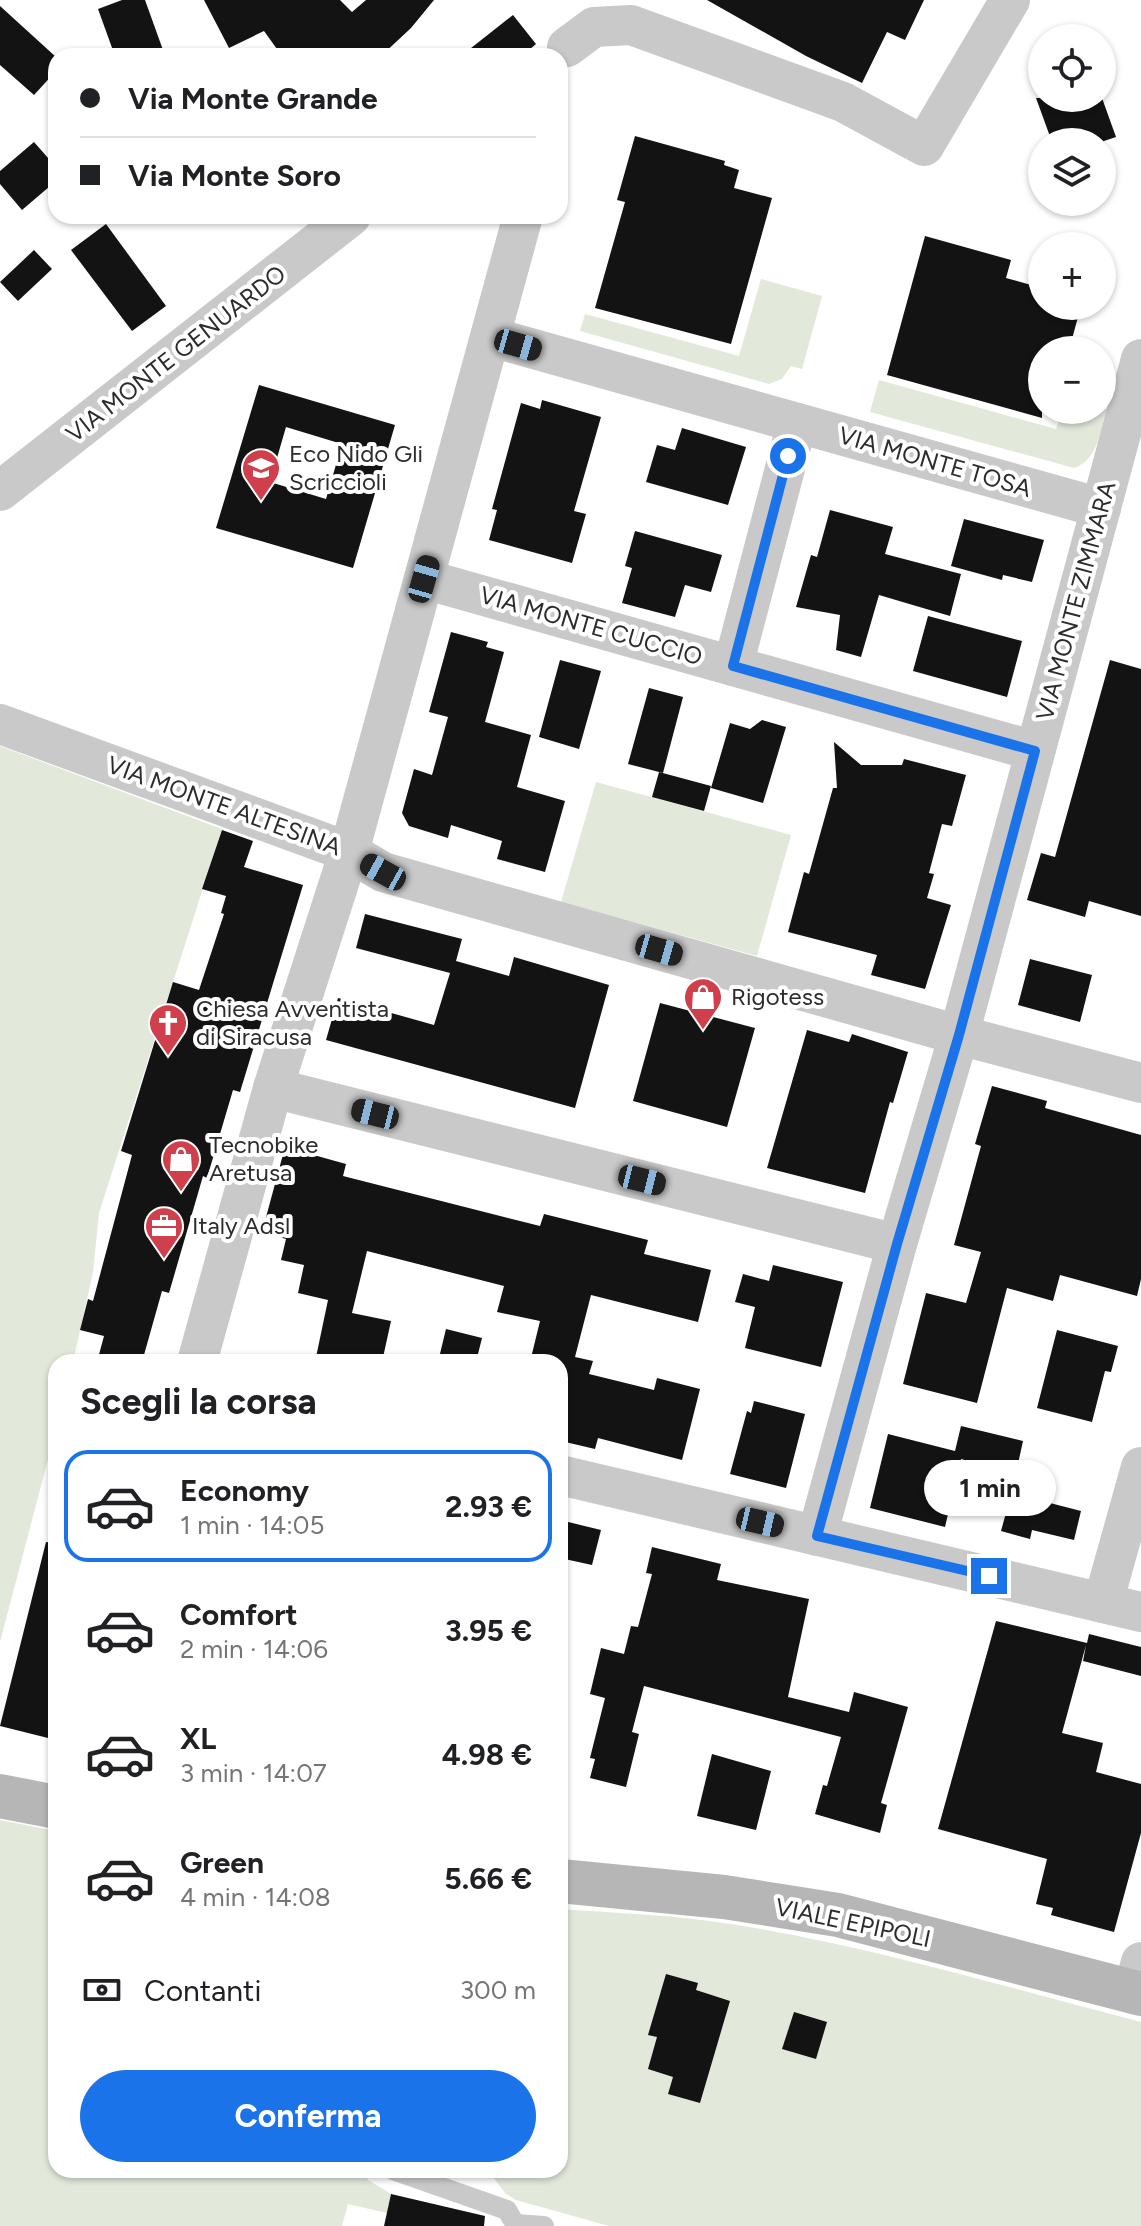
<!DOCTYPE html>
<html lang="it">
<meta charset="utf-8">
<style>
body{margin:0;font-family:Figtree,sans-serif;background:#f2f2f2;color:#202124;height:100vh;display:flex;flex-direction:column;font-size:30px;white-space:nowrap}
*{box-sizing:border-box;margin:0}
p{font-size:26px;color:#757577}
.icon{flex:none;width:44px;height:44px;fill:none;stroke:currentColor;stroke-width:2;stroke-linecap:round;stroke-linejoin:round}
.map{position:relative;flex:1;overflow:hidden}
.side{position:absolute;left:48px;top:1354px;width:520px;height:824px;display:flex;flex-direction:column;background:#fff;border-radius:24px;box-shadow:0 2px 6px #0004}
.side>*{flex:none}
.banner{position:absolute;left:48px;top:48px;width:520px;height:176px;border-radius:24px;box-shadow:0 2px 6px #0004;display:grid;align-content:center;height:176px;padding:0 32px;background:#fff}
.fabs{position:absolute;left:1028px;top:24px;display:grid;gap:16px}
.fabs a{display:grid;place-items:center;width:88px;height:88px;border-radius:50%;background:#fff;box-shadow:0 2px 6px #0004;font-size:40px}
.end{position:absolute;width:36px;height:36px;margin:-18px;border:10px solid #1a73e8;background:#fff;box-shadow:0 0 0 4px #fff}
.from{border-radius:50%}
.bubble{position:absolute;height:56px;border-radius:28px;background:#fff;box-shadow:0 2px 6px #0004;font-size:26px;font-weight:700;line-height:56px;text-align:center}
.car{position:absolute;width:24px;height:48px;margin:-24px -12px;border-radius:10px;box-shadow:0 0 6px 2px #0007;background:linear-gradient(#222 24%,#8ab4d8 0 40%,#222 0 76%,#8ab4d8 0 86%,#222 0)}
.banner b{display:flex;align-items:center;gap:28px;height:76px;font-size:30px}
.banner b+b{border-top:2px solid #e0e0e0}
.banner i{width:20px;height:20px;background:#202124}
ul{padding:0;list-style:none}
li{display:flex;align-items:center;gap:24px;height:112px;margin:0 16px 12px;padding:0 16px;border:4px solid transparent;border-radius:24px}
li div{flex:1}
li b{display:block;font-size:30px}
li em{font-style:normal;font-weight:700}
li.selected{border-color:#1a73e8}
li>.icon{width:72px;height:72px;stroke-width:1.5}
h2{padding:0 32px;font-size:36px;line-height:96px}
.pay{display:flex;align-items:center;gap:20px;height:88px;padding:0 32px;font-size:30px}
.pay p{margin-inline-start:auto}
.cta{display:flex;gap:16px;margin-top:auto;padding:16px 32px}
.cta a{flex:1;height:92px;border-radius:48px;background:#1a73e8;color:#fff;font-size:32px;font-weight:700;line-height:92px;text-align:center}
.map>svg:first-child{display:block}
.green{fill:#e2e8da}
.building{fill:#131313;fill-rule:evenodd}
.lines{fill:none;stroke-linecap:round;stroke-linejoin:round}
.service{stroke:#c9c9c9;stroke-width:20}
.minor{stroke:#c9c9c9;stroke-width:40}
.secondary{stroke:#b6b6b6;stroke-width:44}
.route{stroke:#1a73e8;stroke-width:10}
.labels{text-anchor:middle;stroke-width:8;stroke-linejoin:round;paint-order:stroke}
.street-label{font-size:24px;fill:#2c2c2c;stroke:#fff}
.poi-label{font-size:24px;fill:#2c2c2c;stroke:#fff;text-anchor:start}
</style>
<div class="map">
<svg width="1141" height="2226" viewBox="0 0 1141 2226">
<rect width="100%" height="100%" fill="#fff"/>
<g class="green">
<path d="M761,279L822,296L802,369L791,366L782,379L769,384L580,331L585,314L739,356Z"/>
<path d="M879,380L1056,429L1063,410L1107,409C1100,431 1098,460 1074,468L870,412Z"/>
<path d="M0,746L222,829L99,1213L93,1272L73,1362H56V1429L0,1642Z"/>
<path d="M596,782L791,835L757,956L561,902Z"/>
<path d="M0,1820L56,1831V2170H364L368,2180L391,2194L387,2213L348,2204L342,2226H0Z"/>
<path d="M560,1909C617,1913 674,1915 731,1924C870,1946 1005,1987 1141,2022V2226H609L516,2200L505,2193L493,2177L469,2170H560Z"/>
</g>
<g class="building">
<path d="M122,0H145L163,50L145,56H115L98,9Z"/>
<path d="M204,0H340L352,12L366,0H434L411,28L381,56H282L264,31L229,48Z"/>
<path d="M707,0H924L905,40L887,32L862,83L806,56Z"/>
<path d="M0,6L56,57V71L34,95L0,65Z"/>
<path d="M513,15L536,44L522,56H461Z"/>
<path d="M1036,98H1102L1116,137L1101,142H1052Z"/>
<path d="M635,136L725,161L724,165L739,170L734,188L772,198L731,344L595,308L625,202L617,200Z"/>
<path d="M34,142L56,167V181L22,210L0,184V171Z"/>
<path d="M106,224L166,306L132,331L71,250Z"/>
<path d="M925,236L1011,260L1006,278L1042,288V306H1081L1069,350H1042V418L887,375Z"/>
<path d="M34,250L52,269L18,301L0,282Z"/>
<path d="M259,385L395,425L353,568L216,528ZM286,427L342,444L326,499L270,482Z"/>
<path d="M542,400L601,417L574,511L586,514L572,563L489,540L497,510L492,509L521,403L540,409Z"/>
<path d="M682,428L746,447L728,505L646,482L657,445L675,450Z"/>
<path d="M830,510L893,527L885,554L961,574L950,616L879,595L861,657L836,650L840,615L796,607L811,555L817,557Z"/>
<path d="M964,519L1044,540L1032,582L1003,575L1002,580L951,566Z"/>
<path d="M635,531L722,555L711,592L685,585L675,617L622,603L632,568L625,566Z"/>
<path d="M928,616L1022,641L1007,697L913,671Z"/>
<path d="M451,632L488,642L486,647L504,652L485,722L531,735L517,787L565,801L545,872L497,859L502,841L451,825L448,838L409,826L402,813L414,769L432,775L448,717L429,712Z"/>
<path d="M560,660L601,671L579,749L539,737Z"/>
<path d="M1110,660L1141,669V916L1089,901L1085,917L1027,900L1041,853L1055,857Z"/>
<path d="M649,688L683,697L663,773L628,764Z"/>
<path d="M762,720L786,727L763,803L711,788L730,723L750,729Z"/>
<path d="M834,742L861,765H902L904,759L966,775L952,826L942,824L929,873L934,874L927,898L951,905L925,989L871,975L877,955L788,932L804,872L809,874L833,788H837Z"/>
<path d="M659,772L711,786L704,811L652,797Z"/>
<path d="M222,830L253,841L244,867L303,885L240,1092L233,1090L207,1178L203,1176L169,1293L162,1291L142,1362H97L104,1336L80,1330L88,1299L93,1301L132,1155L121,1151L173,982L199,990L224,914L221,913L226,896L202,889Z"/>
<path d="M365,914L462,939L456,961L509,976L514,957L609,985L575,1108L326,1040L338,998L434,1025L450,973L356,948Z"/>
<path d="M1030,959L1092,975L1080,1022L1018,1005Z"/>
<path d="M660,1003L755,1028L727,1127L633,1101Z"/>
<path d="M807,1030L849,1042L852,1034L908,1052L893,1103L890,1102L865,1193L767,1168Z"/>
<path d="M992,1086L1047,1101L1045,1108L1141,1135V1279L1137,1296L1060,1275L1053,1301L1007,1288L977,1403L903,1384L926,1293L966,1303L981,1252L954,1245L981,1146L975,1144Z"/>
<path d="M285,1147L346,1164L343,1176L540,1226L544,1214L648,1240L644,1254L711,1270L698,1322L591,1295L575,1357L593,1361L589,1374L654,1390L657,1378L700,1389L682,1460L598,1438L595,1449L561,1441L567,1418L560,1416V1362H530L540,1321L497,1312L504,1286L367,1251L352,1313L391,1321L382,1362H315L328,1300L298,1293L304,1265L281,1260L286,1239L262,1232Z"/>
<path d="M773,1265L843,1282L821,1367L745,1348L755,1307L735,1302L743,1274L769,1281Z"/>
<path d="M446,1329L482,1338L476,1362H438Z"/>
<path d="M1057,1330L1118,1346L1111,1372L1105,1371L1092,1422L1037,1408Z"/>
<path d="M754,1401L805,1414L786,1488L730,1474L747,1411L751,1413Z"/>
<path d="M961,1426L1023,1441L1016,1473L961,1459L945,1527L870,1508L888,1434L955,1451Z"/>
<path d="M1015,1480L1053,1490L1050,1503L1081,1511L1074,1540L1032,1530L1030,1539L1001,1531Z"/>
<path d="M560,1520L601,1530L592,1565L560,1558Z"/>
<path d="M46,1542L56,1543V1740L0,1726Z"/>
<path d="M652,1547L721,1564L717,1580L809,1599L788,1697L849,1712L854,1692L908,1707L881,1803L887,1805L880,1833L815,1814L823,1785L827,1786L841,1737L644,1686L632,1732L639,1734L626,1787L590,1778L595,1759L590,1758L605,1698L590,1694L601,1648L624,1654L631,1626L638,1627L652,1574L646,1573Z"/>
<path d="M996,1621L1087,1643L1089,1634L1141,1647V1676L1083,1661L1086,1645L1062,1733L1103,1743L1096,1772L1141,1784V1833L1114,1932L1051,1915L1053,1908L1036,1904L1047,1859L938,1829Z"/>
<path d="M712,1754L771,1771L756,1830L697,1816Z"/>
<path d="M666,1974L698,1983L696,1990L730,2001L700,2103L668,2094L673,2077L648,2069L657,2037L648,2035Z"/>
<path d="M794,2012L827,2022L816,2059L782,2049Z"/>
<path d="M391,2194L485,2216L484,2226H384Z"/>
</g>
<g class="lines">
<g class="service">
<path d="M393,2170L507,2210L516,2226"/>
<path d="M516,2224L544,2226"/>
</g>
<g class="minor">
<path d="M567,47L594,27L631,25L843,102L924,146L1010,0"/>
<path d="M491,337L1101,508"/>
<path d="M0,491L351,216"/>
<path d="M424,579L1035,751"/>
<path d="M733,666L797,423"/>
<path d="M0,724L349,852L383,872L959,1035L1141,1083"/>
<path d="M273,1088L897,1244"/>
<path d="M197,1362L273,1088L349,852L523,216"/>
<path d="M560,1475L1141,1612"/>
<path d="M817,1536L897,1244L959,1035L1141,359"/>
<path d="M1103,1603L1141,1467"/>
<path d="M1133,1992L1141,1962"/>
</g>
<g class="secondary">
<path d="M0,1796L56,1807"/>
<path d="M560,1881L724,1897L838,1915L1141,1994"/>
</g>
</g>
<g class="lines">
<path class="route" d="M788,456L733,666L1035,751L959,1035L897,1244L817,1536L989,1576"/>
</g>
<defs>
<symbol id="school-pin" viewBox="-11 -11 22 30"><path d="M0 17L-7.5 6A9.5 9.5 0 1 1 7.5 6Z" fill="#d0404c" stroke="#fff"/><path d="M0-5L7-2L0 1L-7-2ZM-4 1L0 2.5L4 1V4Q0 6-4 4Z" fill="#fff"/></symbol>
<symbol id="shop-pin" viewBox="-11 -11 22 30"><path d="M0 17L-7.5 6A9.5 9.5 0 1 1 7.5 6Z" fill="#d0404c" stroke="#fff"/><path d="M-5-2.5h2.3a2.7 3.5 0 0 1 5.4 0H5L5.5 6h-11ZM-1.5-2.5h3a1.5 2.3 0 0 0-3 0Z" fill="#fff"/></symbol>
<symbol id="church-pin" viewBox="-11 -11 22 30"><path d="M0 17L-7.5 6A9.5 9.5 0 1 1 7.5 6Z" fill="#d0404c" stroke="#fff"/><path d="M-1.2-6h2.4v3.5h3.3v2.4h-3.3V6h-2.4V-.1h-3.3v-2.4h3.3Z" fill="#fff"/></symbol>
<symbol id="office-pin" viewBox="-11 -11 22 30"><path d="M0 17L-7.5 6A9.5 9.5 0 1 1 7.5 6Z" fill="#d0404c" stroke="#fff"/><path d="M-6-3h4V-5.5h4V-3h4V5H-6ZM-1-4.5V-3h2v-1.5ZM-6 0V1H6V0Z" fill="#fff"/></symbol>
</defs>
<g fill-rule="evenodd">
<use href="#school-pin" x="239" y="446" width="44" height="60"/>
<use href="#shop-pin" x="681" y="975" width="44" height="60"/>
<use href="#church-pin" x="146" y="1001" width="44" height="60"/>
<use href="#shop-pin" x="159" y="1137" width="44" height="60"/>
<use href="#office-pin" x="142" y="1204" width="44" height="60"/>
</g>
<g class="labels">
<g class="street-label">
<text transform="translate(176 354) rotate(-38)" y="8">VIA MONTE GENUARDO</text>
<text transform="translate(935 462) rotate(16)" y="8">VIA MONTE TOSA</text>
<text transform="translate(1076 601) rotate(-75)" y="8">VIA MONTE ZIMMARA</text>
<text transform="translate(591 626) rotate(16)" y="8">VIA MONTE CUCCIO</text>
<text transform="translate(224 806) rotate(20)" y="8">VIA MONTE ALTESINA</text>
<text transform="translate(853 1923) rotate(12)" y="8">VIALE EPIPOLI</text>
</g>
<g class="poi-label">
<text x="289" y="462">Eco Nido Gli<tspan x="289" dy="28">Scriccioli</tspan></text>
<text x="731" y="1005">Rigotess</text>
<text x="196" y="1017">Chiesa Avventista<tspan x="196" dy="28">di Siracusa</tspan></text>
<text x="209" y="1153">Tecnobike<tspan x="209" dy="28">Aretusa</tspan></text>
<text x="192" y="1234">Italy Adsl</text>
</g>
</g>
</svg>
<div class="fabs">
<a><svg class="icon" aria-label="locate" viewBox="0 0 24 24"><circle cx="12" cy="12" r="6"/><path d="M12 2v4M12 18v4M2 12h4M18 12h4"/></svg></a>
<a><svg class="icon" aria-label="layers" viewBox="0 0 24 24"><path d="M12 4l9 5-9 5-9-5zM3 14l9 5 9-5"/></svg></a>
<a>+</a>
<a>−</a>
</div>
<i class="end from" style="left:788px;top:456px"></i>
<i class="end" style="left:989px;top:1576px"></i>
<div class="bubble" style="left:924px;top:1460px;width:132px">1 min</div>
<i class="car" style="left:518px;top:345px;rotate:106deg"></i>
<i class="car" style="left:424px;top:579px;rotate:16deg"></i>
<i class="car" style="left:383px;top:872px;rotate:299deg"></i>
<i class="car" style="left:659px;top:950px;rotate:106deg"></i>
<i class="car" style="left:375px;top:1114px;rotate:284deg"></i>
<i class="car" style="left:642px;top:1180px;rotate:104deg"></i>
<i class="car" style="left:760px;top:1522px;rotate:103deg"></i>
<div class="banner">
<b><i class="from"></i>Via Monte Grande</b>
<b><i></i>Via Monte Soro</b>
</div>
<section class="side">
<h2>Scegli la corsa</h2>
<ul>
<li class="selected"><svg class="icon" aria-label="car" viewBox="0 0 24 24"><path d="M5 17H2v-5l4-1 3-4h7l3 4 3 1v5h-3M9 17h6M6 11h13"/><circle cx="7" cy="17" r="2"/><circle cx="17" cy="17" r="2"/></svg><div><b>Economy</b><p>1 min · 14:05</p></div><em>2.93 €</em></li>
<li><svg class="icon" aria-label="car" viewBox="0 0 24 24"><path d="M5 17H2v-5l4-1 3-4h7l3 4 3 1v5h-3M9 17h6M6 11h13"/><circle cx="7" cy="17" r="2"/><circle cx="17" cy="17" r="2"/></svg><div><b>Comfort</b><p>2 min · 14:06</p></div><em>3.95 €</em></li>
<li><svg class="icon" aria-label="car" viewBox="0 0 24 24"><path d="M5 17H2v-5l4-1 3-4h7l3 4 3 1v5h-3M9 17h6M6 11h13"/><circle cx="7" cy="17" r="2"/><circle cx="17" cy="17" r="2"/></svg><div><b>XL</b><p>3 min · 14:07</p></div><em>4.98 €</em></li>
<li><svg class="icon" aria-label="car" viewBox="0 0 24 24"><path d="M5 17H2v-5l4-1 3-4h7l3 4 3 1v5h-3M9 17h6M6 11h13"/><circle cx="7" cy="17" r="2"/><circle cx="17" cy="17" r="2"/></svg><div><b>Green</b><p>4 min · 14:08</p></div><em>5.66 €</em></li>
</ul>
<div class="pay"><svg class="icon" aria-label="cash" viewBox="0 0 24 24"><path d="M3 7h18v10H3z"/><circle cx="12" cy="12" r="2"/></svg>Contanti<p>300 m</p></div>
<div class="cta"><a>Conferma</a></div>
</section>
</div>
